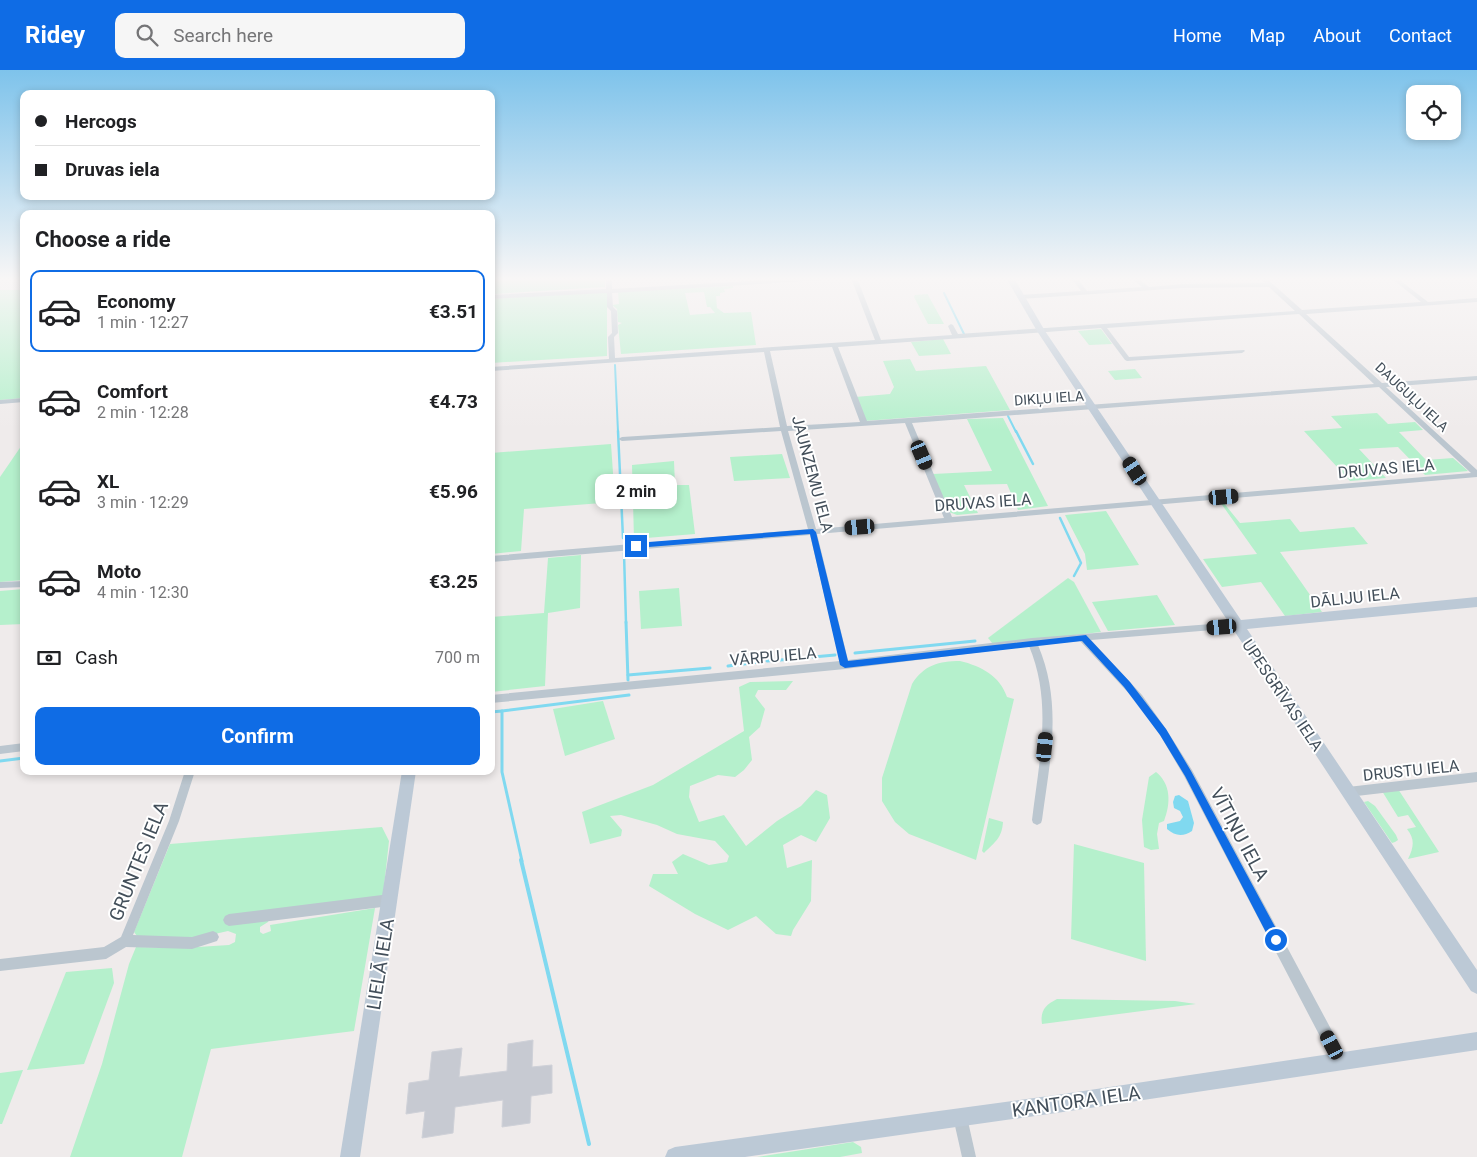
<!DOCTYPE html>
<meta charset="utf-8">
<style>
body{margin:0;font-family:Roboto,sans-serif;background:#f6f6f6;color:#202124;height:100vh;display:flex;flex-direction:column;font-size:19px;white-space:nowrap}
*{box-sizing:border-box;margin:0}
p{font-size:16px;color:#757577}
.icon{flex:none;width:28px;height:28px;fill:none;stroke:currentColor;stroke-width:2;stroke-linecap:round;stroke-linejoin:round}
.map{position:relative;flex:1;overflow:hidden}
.panel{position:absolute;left:20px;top:140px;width:475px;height:565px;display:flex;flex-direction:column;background:#fff;border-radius:10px;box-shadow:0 2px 8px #0003}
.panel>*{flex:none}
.banner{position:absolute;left:20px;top:20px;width:475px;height:110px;border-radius:10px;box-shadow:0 2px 8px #0003;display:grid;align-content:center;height:110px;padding:0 15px;background:#fff}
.buttons{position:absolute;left:1406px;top:15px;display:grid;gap:10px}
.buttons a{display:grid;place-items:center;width:55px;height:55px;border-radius:10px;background:#fff;box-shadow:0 2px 8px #0003;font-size:25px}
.end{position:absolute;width:22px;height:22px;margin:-11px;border:6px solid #0f6ce5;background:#fff;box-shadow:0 0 0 2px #fff}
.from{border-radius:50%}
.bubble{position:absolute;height:35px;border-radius:10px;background:#fff;box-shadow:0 2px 8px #0003;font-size:16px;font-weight:700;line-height:35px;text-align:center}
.car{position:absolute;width:15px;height:30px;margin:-15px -8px;border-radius:6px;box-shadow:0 0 4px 1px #0007;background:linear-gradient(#222 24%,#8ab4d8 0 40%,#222 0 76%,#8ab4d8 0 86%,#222 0)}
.banner b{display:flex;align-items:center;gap:18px;height:48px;font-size:19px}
.banner b+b{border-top:1px solid #e0e0e0}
.banner i{width:12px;height:12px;background:#202124}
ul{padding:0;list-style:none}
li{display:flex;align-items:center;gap:15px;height:82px;margin:0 10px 8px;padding:0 5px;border:2px solid transparent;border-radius:10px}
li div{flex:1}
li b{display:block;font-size:19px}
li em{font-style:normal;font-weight:700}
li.current{border-color:#0f6ce5}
li>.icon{width:45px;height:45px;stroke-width:1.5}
h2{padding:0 15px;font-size:22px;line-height:60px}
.pay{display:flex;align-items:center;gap:12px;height:55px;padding:0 15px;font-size:19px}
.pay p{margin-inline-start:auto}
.primary-button{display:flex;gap:10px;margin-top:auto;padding:10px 15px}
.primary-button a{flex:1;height:58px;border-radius:10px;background:#0f6ce5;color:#fff;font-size:20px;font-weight:700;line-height:58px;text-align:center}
header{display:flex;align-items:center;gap:30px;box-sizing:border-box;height:70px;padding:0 25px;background:#0f6ce5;color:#fff}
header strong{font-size:24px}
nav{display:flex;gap:28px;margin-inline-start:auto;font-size:18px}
.search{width:350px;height:45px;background:#f6f6f6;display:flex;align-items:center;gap:12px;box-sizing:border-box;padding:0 18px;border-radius:10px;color:#757577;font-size:19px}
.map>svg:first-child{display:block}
.green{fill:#b5f0cc;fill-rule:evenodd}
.water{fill:#80d9f0}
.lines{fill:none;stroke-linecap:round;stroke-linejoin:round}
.stream-far3{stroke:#80d9f0;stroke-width:2}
.stream-far2{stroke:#80d9f0;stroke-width:2.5}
.stream-far1{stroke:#80d9f0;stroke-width:3}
.stream{stroke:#80d9f0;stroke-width:4}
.building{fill:#c7cad2;stroke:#cfd1d8}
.street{fill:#bbc6cf;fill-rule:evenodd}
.secondary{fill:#bcc9d6;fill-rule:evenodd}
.route{fill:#0f6ce5}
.labels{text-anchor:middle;stroke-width:4;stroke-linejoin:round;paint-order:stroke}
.far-street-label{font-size:14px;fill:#434f5a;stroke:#fff}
.street-label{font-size:16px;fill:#434f5a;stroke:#fff}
.near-street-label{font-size:19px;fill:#434f5a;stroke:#fff}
</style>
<header>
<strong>Ridey</strong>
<div class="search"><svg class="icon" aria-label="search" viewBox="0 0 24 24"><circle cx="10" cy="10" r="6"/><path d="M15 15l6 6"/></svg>Search here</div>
<nav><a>Home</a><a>Map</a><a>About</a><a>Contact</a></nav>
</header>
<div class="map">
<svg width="1477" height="1087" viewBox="0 0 1477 1087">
<rect width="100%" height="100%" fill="#efebeb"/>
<g class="green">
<path d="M491,208H605V217L494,224V221L491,222Z"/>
<path d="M733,216V218L724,219L725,222L720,223V226H716L717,238L724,243L751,242L756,275L621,284L618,255L622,253L618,252L617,239L612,235L619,234L618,221ZM704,222L707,237H710L715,243L690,245L685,223Z"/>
<path d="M0,220H24V328L0,330Z"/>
<path d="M603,221L607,223V286L491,293V229Z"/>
<path d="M928,224V225L944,254H928L914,227L915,225Z"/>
<path d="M1101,259L1112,274L1089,275L1078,261Z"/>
<path d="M943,269L951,284L919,286L911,272Z"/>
<path d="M910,289L916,301L986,296L1010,340L864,351L855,327L890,324L894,317L883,291Z"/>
<path d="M1135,299L1142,308L1115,310L1108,301Z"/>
<path d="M1377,343L1388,354L1415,352L1423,360L1399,362L1426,390L1453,388L1468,401L1425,405L1398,377L1359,379L1386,408L1350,411L1304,361L1342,358L1331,346Z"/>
<path d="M1003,348L1048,436L1018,440L1007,414L964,415L978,443L957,445L949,442L933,404L992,401L967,349Z"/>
<path d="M24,372V510L0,512V407Z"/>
<path d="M611,374L615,432L524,439L521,481L491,484V383Z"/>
<path d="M782,384L790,408L734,411L730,387Z"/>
<path d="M674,391L675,415H689L695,464L634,469L632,395Z"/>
<path d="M1220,432H1223L1240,453L1290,449L1300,462L1354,457L1368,474L1280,482L1322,542L1285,546L1261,512L1222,517L1203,489L1257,484Z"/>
<path d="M1106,441L1139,495L1087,500L1085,484L1065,445Z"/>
<path d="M581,485L580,538L548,543L545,616L491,622V547L544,543L548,488Z"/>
<path d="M1068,508L1074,512L1101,562L993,574L988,568Z"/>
<path d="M679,518L682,556L641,559L639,521Z"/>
<path d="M24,519V554L0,555V521Z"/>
<path d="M1157,525L1175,555L1108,561L1092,532Z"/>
<path d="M960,591C981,596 1000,606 1007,627L1014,629L976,790L909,764L895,752L882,731V708L912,614C924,595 939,591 960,591Z"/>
<path d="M793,611L786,620H758L755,626L765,639L760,657L749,667L752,690L744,700L735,707L718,705L690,716L689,727L699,752L724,745L746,776L777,751L801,736L816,720L827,725L830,748L816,772L801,765L783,775L787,798L812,790L811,831L793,860L791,866L776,864L756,846L728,860L695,844L649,816L653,804H678L672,792L683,784L709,795L727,792L729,786L715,771L677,764L657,755L621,745L610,746L622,760L621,766L590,774L582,742L653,715L744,661L739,617L750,612Z"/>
<path d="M603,631L615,669L565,686L553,639Z"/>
<path d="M1156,702C1171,714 1171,733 1164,751L1159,753L1157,764L1159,779L1151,780L1144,777L1142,750L1149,707Z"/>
<path d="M1398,719L1439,782L1408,789C1414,777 1415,769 1407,759L1416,757L1408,745L1398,747L1382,721Z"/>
<path d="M1368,731L1375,736L1396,765L1398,770L1395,772L1392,773L1364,732Z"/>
<path d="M989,748L1003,752C1002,768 995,772 984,783L982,781Z"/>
<path d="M382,757L389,771L383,826L271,845L268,852L260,857V862L263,864L271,861L270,855L375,838L354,961L211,979L182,1087H70L102,994L129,894L136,877L182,878L229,875L235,872L236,864L228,861L197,868L137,866L134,862L170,774Z"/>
<path d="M1074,774L1144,793L1146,891L1071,869Z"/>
<path d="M112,898L114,913L84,994L27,1000L66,902Z"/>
<path d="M1057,929L1175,931L1196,934L1042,954C1040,941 1045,935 1057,929Z"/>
<path d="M23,1000L2,1054H0V1003Z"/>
<path d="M853,1072L861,1077L862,1083L840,1087H757Z"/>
</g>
<path class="water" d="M1179,725L1188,731L1194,753L1192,761C1183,767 1175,766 1167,759V754L1180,751L1183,747L1180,741L1174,738L1173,732L1175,726Z"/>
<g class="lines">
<g class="stream-far3">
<path d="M492,220L494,208"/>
<path d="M944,223L964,264"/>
<path d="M615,295L618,362"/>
<path d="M1008,346L1016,362"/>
</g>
<g class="stream-far2">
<path d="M618,361L623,468"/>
<path d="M1016,361L1033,394"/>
<path d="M1060,448L1081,493L1074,506"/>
<path d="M624,483L626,553"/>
</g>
<g class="stream-far1">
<path d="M626,552L628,610"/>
<path d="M855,583L975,571"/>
<path d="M813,587L835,585"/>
<path d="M767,591L806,588"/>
<path d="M728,596L759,592"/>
<path d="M628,605L710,598"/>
<path d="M502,641L629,625"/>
<path d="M491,642L502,641V702L522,791"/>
<path d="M0,691L24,688"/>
</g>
<path class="stream" d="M521,790L589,1074"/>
</g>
<path class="building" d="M533,970L532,997L552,995V1023L531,1026L530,1053L502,1057L503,1030L455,1037L453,1063L422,1068L425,1041L406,1044L409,1013L429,1010L432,982L462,978L459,1007L507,1001L508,974Z"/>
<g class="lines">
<g class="street">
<path d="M606,208H612V219L803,208H826L823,210L612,223L613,237L617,241L618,263L614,267L615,288L875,270L851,208H857L881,270L952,265L948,256L951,254L953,255L958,264L1295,241L1269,217L1183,218L1020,229L1017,227L1020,225L1081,221L1071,208H1077L1087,221L1142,217L1131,208H1137L1149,217L1183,214L1265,213L1260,208H1266L1302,240L1421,232L1391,208H1397L1428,232L1477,228V232L1306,244L1382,313L1477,306V310L1386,317L1477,400V407L817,464L848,590L1032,568L1237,552L1240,553L1241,555L1240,557L1237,558L1091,570L1142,625L1166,659L1192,700L1346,987L1347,992L1346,997L1341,998L1336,997L1184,706L1160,665L1136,631L1080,571L1038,575C1063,634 1050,690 1042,750L1041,753L1037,755L1033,753L1032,750C1039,691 1053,633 1029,576L845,599L491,633V625L840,591L810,465L491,492V486L808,459L781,361L622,371L618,369L622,367L780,357L764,282L491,301V297L609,289L608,267L612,263L611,241L607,237V223L491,229V225L606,219ZM1299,244L1374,314L867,351L838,277L1101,258L1125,290L1127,291L1242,283L1245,281L1244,280L1129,287L1107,258ZM832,277L860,352L787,356L770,281ZM1379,317L1471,403L952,447L912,353ZM905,353L944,448L816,459L788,361Z"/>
<path d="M24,328V332L0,334V330Z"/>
<path d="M24,511V517L0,518V512Z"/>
<path d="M24,673V681L0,684V676Z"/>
<path d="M185,701H195L179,751L133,865L192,867L213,861L217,863L219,867L217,871L192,879L126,877L106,889L0,901V889L104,877L121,867L169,751Z"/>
<path d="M1477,702V712L1348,727L1344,725L1343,722L1344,719L1348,717Z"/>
<path d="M390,824L394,826L396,830L394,834L390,836L229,856L225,854L223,850L225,846L229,844Z"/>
<path d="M960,1040L965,1042L967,1047L976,1087H962L953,1047L955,1042Z"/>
</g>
<g class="secondary">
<path d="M1006,208H1014L1045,261L1241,550L1477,527V537L1247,559L1477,900V924L1471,921L1037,261Z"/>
<path d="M402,701H416L360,1087H340Z"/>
<path d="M1477,962V980L1063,1042L745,1087H665L668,1080L675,1077L1063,1024Z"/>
</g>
</g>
<linearGradient id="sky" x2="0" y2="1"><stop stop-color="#7ec3eb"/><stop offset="0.58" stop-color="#f8f6f6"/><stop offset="1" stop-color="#f8f6f6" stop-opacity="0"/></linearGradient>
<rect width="1477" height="360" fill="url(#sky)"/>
<path class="route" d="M813,459L816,462L848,591L1086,565L1130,612L1166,659L1191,701L1280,866L1281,870L1280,874L1276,875L1272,874L1185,706L1160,665L1124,617L1082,571L845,598L840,595L810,464L636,478L632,476L636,473Z"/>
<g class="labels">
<g class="far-street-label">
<text transform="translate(1412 327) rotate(43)" y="5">DAUGUĻU IELA</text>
<text transform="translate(1049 328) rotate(-4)" y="5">DIKĻU IELA</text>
</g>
<g class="street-label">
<text transform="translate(1386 398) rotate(-5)" y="6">DRUVAS IELA</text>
<text transform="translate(813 404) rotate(75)" y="6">JAUNZEMU IELA</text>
<text transform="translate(983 432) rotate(-4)" y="6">DRUVAS IELA</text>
<text transform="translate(1355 527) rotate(-6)" y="6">DĀLIJU IELA</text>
<text transform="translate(773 586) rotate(-5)" y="6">VĀRPU IELA</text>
<text transform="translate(1283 625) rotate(56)" y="6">UPESGRĪVAS IELA</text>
<text transform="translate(1411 700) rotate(-6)" y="6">DRUSTU IELA</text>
</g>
<g class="near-street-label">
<text transform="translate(1240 764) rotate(62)" y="7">VĪTIŅU IELA</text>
<text transform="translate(138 791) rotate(-68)" y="7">GRUNTES IELA</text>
<text transform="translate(380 894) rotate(-81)" y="7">LIELĀ IELA</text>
<text transform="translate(1076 1031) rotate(-8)" y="7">KANTORA IELA</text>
</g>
</g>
</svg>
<div class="buttons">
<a><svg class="icon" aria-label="locate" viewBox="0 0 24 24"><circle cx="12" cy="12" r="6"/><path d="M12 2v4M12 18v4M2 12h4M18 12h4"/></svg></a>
</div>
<i class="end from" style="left:1276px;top:870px"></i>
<i class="end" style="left:636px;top:476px"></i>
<div class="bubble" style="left:595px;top:404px;width:82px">2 min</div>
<i class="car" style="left:922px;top:385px;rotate:157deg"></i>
<i class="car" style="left:1135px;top:401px;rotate:327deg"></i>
<i class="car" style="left:1224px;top:427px;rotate:85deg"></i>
<i class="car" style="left:860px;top:457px;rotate:265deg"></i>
<i class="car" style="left:1222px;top:557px;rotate:265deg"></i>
<i class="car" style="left:1045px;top:677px;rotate:6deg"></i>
<i class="car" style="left:1332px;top:975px;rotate:332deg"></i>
<div class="banner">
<b><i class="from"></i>Hercogs</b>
<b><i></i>Druvas iela</b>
</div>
<section class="panel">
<h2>Choose a ride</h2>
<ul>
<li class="current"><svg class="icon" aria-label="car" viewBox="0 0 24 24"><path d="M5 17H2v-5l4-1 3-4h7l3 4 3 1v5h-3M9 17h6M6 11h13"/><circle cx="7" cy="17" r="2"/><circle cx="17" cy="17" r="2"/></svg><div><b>Economy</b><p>1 min · 12:27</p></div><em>€3.51</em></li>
<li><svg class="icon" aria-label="car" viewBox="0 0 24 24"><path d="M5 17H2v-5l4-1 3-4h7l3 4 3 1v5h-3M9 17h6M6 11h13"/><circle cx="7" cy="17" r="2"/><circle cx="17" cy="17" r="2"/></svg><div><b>Comfort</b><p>2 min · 12:28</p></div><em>€4.73</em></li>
<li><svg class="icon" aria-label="car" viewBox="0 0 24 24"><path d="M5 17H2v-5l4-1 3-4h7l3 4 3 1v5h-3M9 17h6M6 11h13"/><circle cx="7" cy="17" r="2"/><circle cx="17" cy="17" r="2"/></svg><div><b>XL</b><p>3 min · 12:29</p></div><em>€5.96</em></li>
<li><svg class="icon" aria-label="car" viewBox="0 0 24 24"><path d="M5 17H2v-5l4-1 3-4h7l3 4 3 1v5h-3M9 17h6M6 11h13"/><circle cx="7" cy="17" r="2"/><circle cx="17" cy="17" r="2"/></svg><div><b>Moto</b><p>4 min · 12:30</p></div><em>€3.25</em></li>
</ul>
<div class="pay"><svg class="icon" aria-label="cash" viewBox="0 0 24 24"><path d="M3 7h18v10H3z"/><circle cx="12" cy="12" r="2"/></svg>Cash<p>700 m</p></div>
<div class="primary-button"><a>Confirm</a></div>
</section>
</div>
